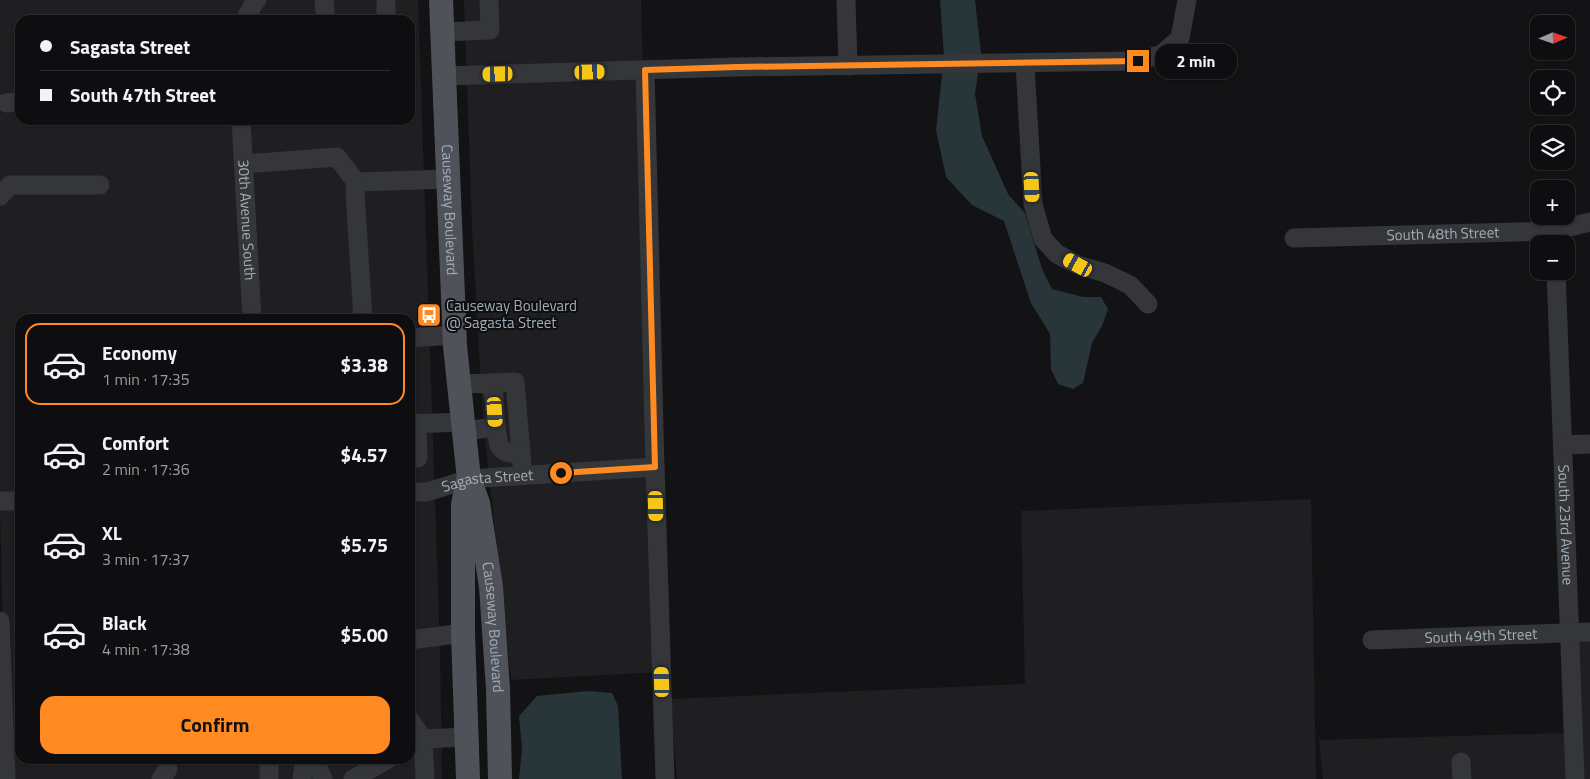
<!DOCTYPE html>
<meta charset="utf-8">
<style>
body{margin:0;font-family:"Titillium Web",sans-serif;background:#171719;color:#f1f3f6;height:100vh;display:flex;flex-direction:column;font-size:19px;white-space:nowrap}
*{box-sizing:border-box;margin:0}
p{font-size:16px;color:#9b9c9f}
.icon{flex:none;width:28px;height:28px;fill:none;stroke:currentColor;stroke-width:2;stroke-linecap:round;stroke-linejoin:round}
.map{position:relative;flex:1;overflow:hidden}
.panel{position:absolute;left:15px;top:314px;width:400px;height:450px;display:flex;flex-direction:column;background:#0e0e10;border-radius:15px;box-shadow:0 1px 4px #0004,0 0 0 1px #2e2e30}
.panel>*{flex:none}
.top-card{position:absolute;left:15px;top:15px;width:400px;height:110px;border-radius:15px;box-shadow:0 1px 4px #0004,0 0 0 1px #2e2e30;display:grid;align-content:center;height:110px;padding:0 25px;background:#0e0e10}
.needle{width:32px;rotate:88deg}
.fabs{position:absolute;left:1530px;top:15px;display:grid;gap:10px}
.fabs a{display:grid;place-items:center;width:45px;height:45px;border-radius:10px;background:#0e0e10;box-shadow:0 1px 4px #0004,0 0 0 1px #2e2e30;font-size:25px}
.end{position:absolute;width:22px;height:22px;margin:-11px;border:6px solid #ff8a21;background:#111;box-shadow:0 0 0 2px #111}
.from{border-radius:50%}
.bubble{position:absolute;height:35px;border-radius:15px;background:#0e0e10;box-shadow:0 1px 4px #0004,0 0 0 1px #2e2e30;font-size:16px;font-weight:700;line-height:35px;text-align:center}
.car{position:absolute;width:15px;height:30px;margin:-15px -8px;border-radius:6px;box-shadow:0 0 4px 1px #0007;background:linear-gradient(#f5c518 24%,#345 0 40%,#f5c518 0 76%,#345 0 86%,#f5c518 0)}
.top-card b{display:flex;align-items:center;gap:18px;height:48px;font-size:19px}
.top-card b+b{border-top:1px solid #2e2e30}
.top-card i{width:12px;height:12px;background:#f1f3f6}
ul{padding:9px 0 0;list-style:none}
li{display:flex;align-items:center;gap:15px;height:82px;margin:0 10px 8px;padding:0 15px;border:2px solid transparent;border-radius:15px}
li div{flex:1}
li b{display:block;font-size:19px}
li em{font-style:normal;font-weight:700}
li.active{border-color:#ff8a21}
li>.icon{width:45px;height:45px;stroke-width:1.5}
.button{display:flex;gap:10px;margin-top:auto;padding:10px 25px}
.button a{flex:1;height:58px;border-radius:15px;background:#ff8a21;color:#111;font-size:20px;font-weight:700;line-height:58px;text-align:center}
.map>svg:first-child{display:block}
.built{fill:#1f1f22;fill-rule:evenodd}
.water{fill:#283539}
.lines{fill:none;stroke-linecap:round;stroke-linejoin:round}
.minor{stroke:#34363a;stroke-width:19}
.major{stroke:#4f5359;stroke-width:24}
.route{stroke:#ff8a21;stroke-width:6}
.labels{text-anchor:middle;stroke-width:4;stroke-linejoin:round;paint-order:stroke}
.street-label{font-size:15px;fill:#a3adb6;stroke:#0e0e10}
.poi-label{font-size:15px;fill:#a3adb6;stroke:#0e0e10;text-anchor:start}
</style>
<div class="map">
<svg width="1590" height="779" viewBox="0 0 1590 779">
<rect width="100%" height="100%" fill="#131315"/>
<g class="built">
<path d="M0,0H418L440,647L442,779H272L271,759H410V319H20V759H269V779H6L0,506ZM20,20H410V120H20Z"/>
<path d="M464,0H641L653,453L660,672L511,680L483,419L472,228Z"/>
<path d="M1311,499L1316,779H677L670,699L1025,684L1021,511Z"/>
<path d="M1590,632V779H1581L1572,633Z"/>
<path d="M1564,733L1566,779H1323L1319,740Z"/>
</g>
<g class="water">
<path d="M940,0H975L981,53L975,94L982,136L1008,194L1025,213L1042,269L1052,289L1083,297H1101L1108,309L1102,326L1092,343L1083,383L1073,389L1058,384L1051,369L1050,334L1031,303L1004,221L972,205L946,177L936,130L944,56Z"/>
<path d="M588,691L612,693L618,706L622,779H519L522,749L519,716L537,696Z"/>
</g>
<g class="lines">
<g class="minor">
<path d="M324,0L326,20"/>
<path d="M386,0V20"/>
<path d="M846,0L848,66"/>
<path d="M245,20L255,1L257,0"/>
<path d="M442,32L490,30L489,0"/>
<path d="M1025,64L1033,204L1043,239L1057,254L1078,265L1105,273L1130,285L1148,304"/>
<path d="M645,70L655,467L665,779"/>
<path d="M443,76L737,67L1138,61L1162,54L1180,38L1187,0"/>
<path d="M6,103L20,102"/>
<path id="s1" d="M241,120L252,319"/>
<path d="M244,164L337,157L356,182L448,179"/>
<path d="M356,182L355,192L363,319"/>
<path d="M0,196L10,185H100"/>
<path id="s2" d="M1294,238L1554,231L1590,222"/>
<path id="s3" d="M1556,271L1575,779"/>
<path d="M410,338L454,335"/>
<path d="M493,383L515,382L521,453"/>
<path d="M459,384L493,383L496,427L464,431"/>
<path d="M417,423L418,458"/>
<path d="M410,424L463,422"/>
<path d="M496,427C499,447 498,455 521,453L522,465"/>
<path d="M1563,445L1590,444"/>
<path id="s4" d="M410,492H427L469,479L655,467"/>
<path d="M0,501H20"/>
<path d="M0,621L6,779"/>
<path d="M410,640L463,633"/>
<path id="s5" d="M1372,640L1590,632"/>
<path d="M410,720L423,739L425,779"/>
<path d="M410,746L423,739L466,737"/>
<path d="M269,759V779"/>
<path d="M314,759L323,779"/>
<path d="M1461,762L1462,779"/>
<path d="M161,779L168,769"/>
<path d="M302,779L305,759"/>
<path d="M353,779L388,759"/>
</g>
<g class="major">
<path id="s6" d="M441,0L455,346L469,479L478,503L491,587L498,689L500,779"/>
<path d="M468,779L463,633V505L468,481"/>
</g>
</g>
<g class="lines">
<path class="route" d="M561,473L655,467L645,70L737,67L1138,61"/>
</g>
<defs>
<symbol id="bus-square" viewBox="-11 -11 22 22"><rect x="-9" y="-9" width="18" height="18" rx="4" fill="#ff8a21" stroke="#0e0e10"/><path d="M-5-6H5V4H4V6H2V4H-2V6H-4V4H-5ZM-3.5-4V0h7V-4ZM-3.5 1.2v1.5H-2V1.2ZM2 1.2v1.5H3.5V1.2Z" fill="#fff"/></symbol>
</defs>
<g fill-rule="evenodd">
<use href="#bus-square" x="415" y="301" width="28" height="28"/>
</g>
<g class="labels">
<g class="street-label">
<text dy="5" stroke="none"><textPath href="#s6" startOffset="210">Causeway Boulevard</textPath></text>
<text dy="5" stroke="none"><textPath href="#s1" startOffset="100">30th Avenue South</textPath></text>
<text dy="5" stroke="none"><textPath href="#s2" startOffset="149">South 48th Street</textPath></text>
<text dy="5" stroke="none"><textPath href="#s4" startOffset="79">Sagasta Street</textPath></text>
<text dy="5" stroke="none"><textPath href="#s3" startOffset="254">South 23rd Avenue</textPath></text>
<text dy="5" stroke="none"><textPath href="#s6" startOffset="631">Causeway Boulevard</textPath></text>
<text dy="5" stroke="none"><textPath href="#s5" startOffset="109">South 49th Street</textPath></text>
</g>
<g class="poi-label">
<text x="446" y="311">Causeway Boulevard<tspan x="446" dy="17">@ Sagasta Street</tspan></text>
</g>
</g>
</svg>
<div class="fabs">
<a><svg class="needle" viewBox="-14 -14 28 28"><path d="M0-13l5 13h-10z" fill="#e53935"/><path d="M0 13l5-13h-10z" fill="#9b9c9f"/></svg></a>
<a><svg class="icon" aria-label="locate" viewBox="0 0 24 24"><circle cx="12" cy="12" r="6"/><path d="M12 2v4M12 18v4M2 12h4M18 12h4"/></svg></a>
<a><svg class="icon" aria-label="layers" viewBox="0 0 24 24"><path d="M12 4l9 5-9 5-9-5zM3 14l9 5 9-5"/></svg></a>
<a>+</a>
<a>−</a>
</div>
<i class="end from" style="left:561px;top:473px"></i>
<i class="end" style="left:1138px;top:61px"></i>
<div class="bubble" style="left:1155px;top:44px;width:82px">2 min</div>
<i class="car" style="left:590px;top:72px;rotate:88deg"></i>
<i class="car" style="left:498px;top:74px;rotate:269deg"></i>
<i class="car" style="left:1032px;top:187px;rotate:177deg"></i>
<i class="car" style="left:1078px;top:265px;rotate:299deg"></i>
<i class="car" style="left:495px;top:412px;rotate:176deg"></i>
<i class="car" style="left:656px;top:506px;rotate:178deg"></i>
<i class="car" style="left:662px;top:682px;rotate:358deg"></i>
<div class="top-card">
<b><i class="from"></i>Sagasta Street</b>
<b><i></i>South 47th Street</b>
</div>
<section class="panel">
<ul>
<li class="active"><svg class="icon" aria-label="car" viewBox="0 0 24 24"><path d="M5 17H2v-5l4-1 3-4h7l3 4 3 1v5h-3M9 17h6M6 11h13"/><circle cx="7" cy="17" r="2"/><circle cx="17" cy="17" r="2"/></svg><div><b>Economy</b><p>1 min · 17:35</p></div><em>$3.38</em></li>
<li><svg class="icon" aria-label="car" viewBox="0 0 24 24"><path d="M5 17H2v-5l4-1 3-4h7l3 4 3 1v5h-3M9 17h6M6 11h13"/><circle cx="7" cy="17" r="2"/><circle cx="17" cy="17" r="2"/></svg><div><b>Comfort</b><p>2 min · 17:36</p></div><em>$4.57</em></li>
<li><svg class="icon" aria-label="car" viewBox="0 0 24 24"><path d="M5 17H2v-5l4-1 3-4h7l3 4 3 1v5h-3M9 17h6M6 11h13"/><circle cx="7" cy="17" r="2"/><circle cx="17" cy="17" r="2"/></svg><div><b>XL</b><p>3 min · 17:37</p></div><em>$5.75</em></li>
<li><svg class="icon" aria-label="car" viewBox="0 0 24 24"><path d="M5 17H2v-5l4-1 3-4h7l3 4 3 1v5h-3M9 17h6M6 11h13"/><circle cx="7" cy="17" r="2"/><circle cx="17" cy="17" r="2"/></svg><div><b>Black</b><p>4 min · 17:38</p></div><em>$5.00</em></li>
</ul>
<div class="button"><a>Confirm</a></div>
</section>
</div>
